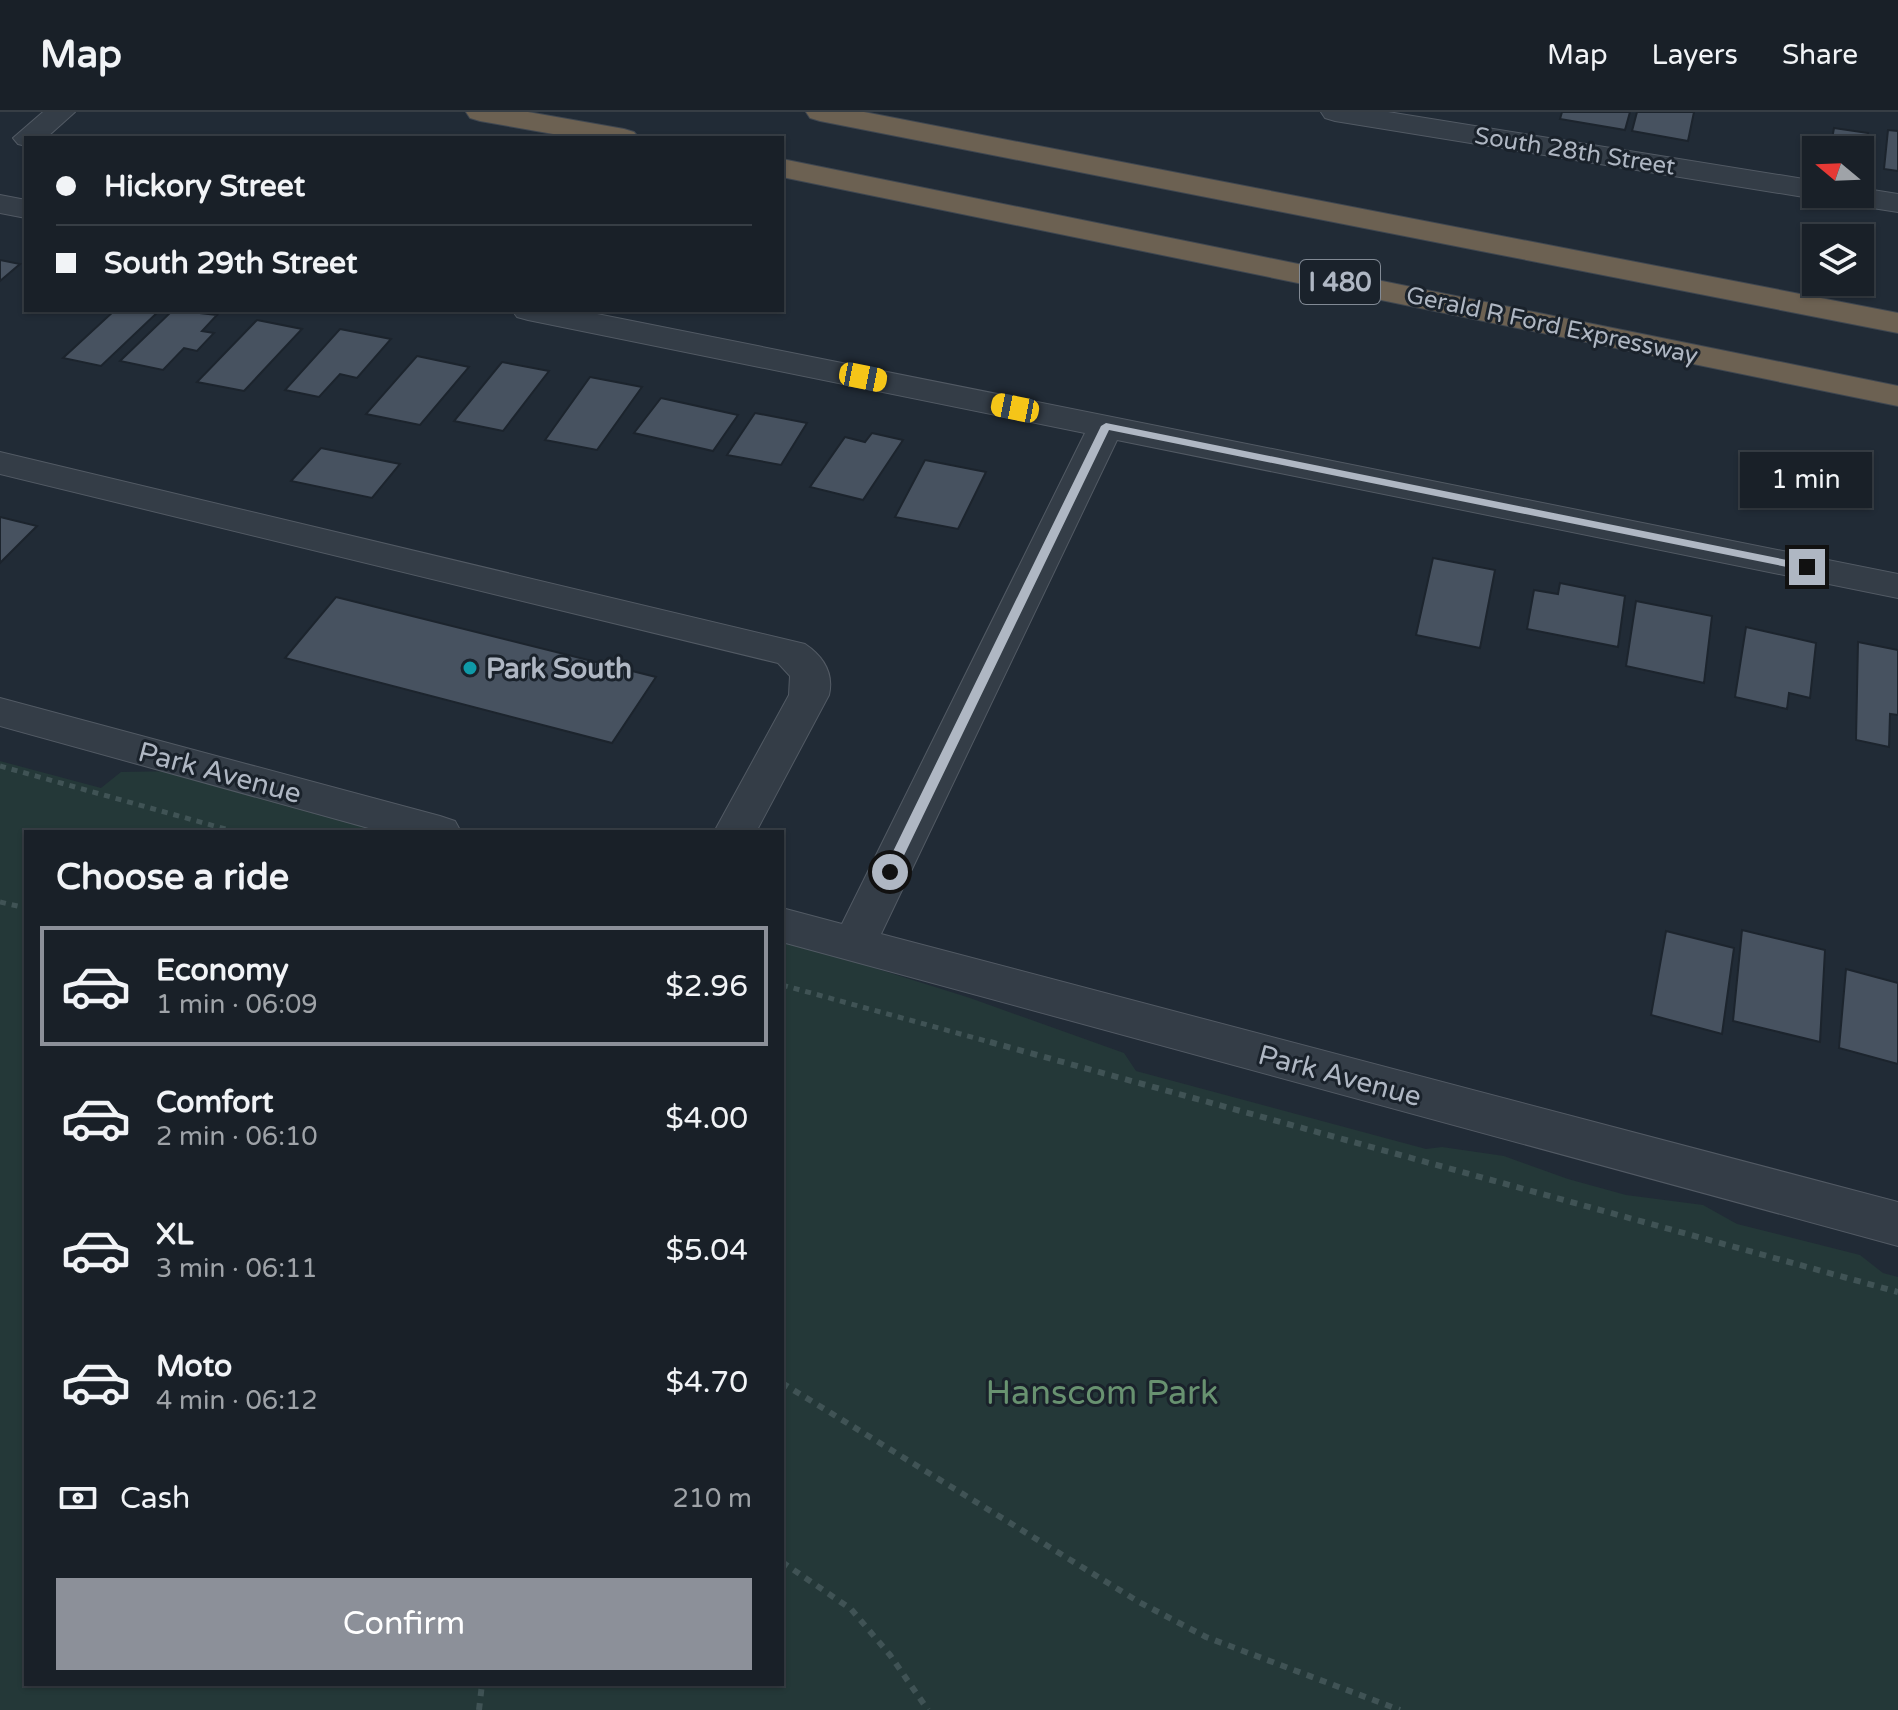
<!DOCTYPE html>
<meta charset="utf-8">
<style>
body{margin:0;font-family:"Varela Round",sans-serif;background:#222830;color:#f1f3f6;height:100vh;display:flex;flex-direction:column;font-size:30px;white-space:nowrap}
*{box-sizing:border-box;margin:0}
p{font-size:26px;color:#9fa3a8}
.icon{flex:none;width:44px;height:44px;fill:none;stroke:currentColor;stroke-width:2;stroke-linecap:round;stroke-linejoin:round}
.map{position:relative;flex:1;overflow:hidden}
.drawer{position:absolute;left:24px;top:718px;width:760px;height:856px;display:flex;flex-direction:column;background:#192028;border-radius:0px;box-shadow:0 2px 6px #0004,0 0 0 2px #373e45}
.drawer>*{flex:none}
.top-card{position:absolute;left:24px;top:24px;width:760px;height:176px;border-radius:0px;box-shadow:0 2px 6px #0004,0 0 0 2px #373e45;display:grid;align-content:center;height:176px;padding:0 32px;background:#192028}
.needle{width:52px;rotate:289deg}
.controls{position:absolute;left:1802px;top:24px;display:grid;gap:16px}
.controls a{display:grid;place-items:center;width:72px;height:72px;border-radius:0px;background:#192028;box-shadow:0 2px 6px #0004,0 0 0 2px #373e45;font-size:40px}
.end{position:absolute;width:36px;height:36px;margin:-18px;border:10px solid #afb7c3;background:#111;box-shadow:0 0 0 4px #111}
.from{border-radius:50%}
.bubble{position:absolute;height:56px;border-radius:0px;background:#192028;box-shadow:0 2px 6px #0004,0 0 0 2px #373e45;font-size:26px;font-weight:600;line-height:56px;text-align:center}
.car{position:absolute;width:24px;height:48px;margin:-24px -12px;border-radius:10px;box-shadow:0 0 6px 2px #0007;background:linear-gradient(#f5c518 24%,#345 0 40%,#f5c518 0 76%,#345 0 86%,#f5c518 0)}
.top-card b{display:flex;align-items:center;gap:28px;height:76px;font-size:30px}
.top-card b+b{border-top:2px solid #373e45}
.top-card i{width:20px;height:20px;background:#f1f3f6}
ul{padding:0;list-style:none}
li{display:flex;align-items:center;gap:24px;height:120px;margin:0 16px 12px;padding:0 16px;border:4px solid transparent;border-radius:0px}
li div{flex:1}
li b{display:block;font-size:30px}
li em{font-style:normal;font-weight:600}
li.on{border-color:#8c9099}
li>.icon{width:72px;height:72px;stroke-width:1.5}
h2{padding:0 32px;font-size:36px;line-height:96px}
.pay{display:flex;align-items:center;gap:20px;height:88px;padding:0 32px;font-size:30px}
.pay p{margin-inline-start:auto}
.cta{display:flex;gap:16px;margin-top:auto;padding:16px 32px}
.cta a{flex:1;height:92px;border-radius:0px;background:#8c9099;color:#fff;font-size:32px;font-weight:600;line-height:92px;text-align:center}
header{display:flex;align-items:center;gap:48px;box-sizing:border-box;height:112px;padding:0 40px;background:#192028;border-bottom:2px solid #373e45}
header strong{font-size:38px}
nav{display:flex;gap:44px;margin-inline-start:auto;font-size:28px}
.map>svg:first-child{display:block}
.green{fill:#243838}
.building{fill:#475260;stroke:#1c242d;stroke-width:2}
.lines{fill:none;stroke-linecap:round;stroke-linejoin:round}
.minor-casing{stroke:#525a64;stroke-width:2}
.highway-casing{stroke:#3f4751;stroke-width:2}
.path-far1{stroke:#405355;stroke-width:5;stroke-dasharray:6 6;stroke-linecap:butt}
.path{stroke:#405355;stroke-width:6;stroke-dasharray:7 7;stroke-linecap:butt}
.minor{fill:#343d47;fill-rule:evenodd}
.highway{fill:#6c6152;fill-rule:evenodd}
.route{fill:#afb7c3}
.culture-dot{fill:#0f9aa8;stroke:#1a222b;stroke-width:3}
.labels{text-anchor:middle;stroke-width:6;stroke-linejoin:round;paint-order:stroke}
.far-street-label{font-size:24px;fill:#afb7c3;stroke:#1a222b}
.shield{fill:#1a222b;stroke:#828a95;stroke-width:2}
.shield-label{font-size:26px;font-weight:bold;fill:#afb7c3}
.poi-label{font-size:28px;font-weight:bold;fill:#afb7c3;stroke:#1a222b;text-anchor:start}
.street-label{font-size:28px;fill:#afb7c3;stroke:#1a222b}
.near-park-label{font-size:34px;fill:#689270;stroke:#1a222b}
</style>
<header>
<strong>Map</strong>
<nav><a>Map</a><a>Layers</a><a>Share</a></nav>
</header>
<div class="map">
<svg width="1898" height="1598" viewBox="0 0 1898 1598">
<rect width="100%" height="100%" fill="#212b36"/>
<path class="green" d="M0,649L101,676L121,660L180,659L394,720H26V1572H782V827L970,886L1124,941L1136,959L1426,1037L1442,1035L1504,1044L1568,1067L1626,1083L1703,1093L1737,1112L1860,1143L1883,1161L1898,1165V1598H0Z"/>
<g class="building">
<path d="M1562,0H1630L1625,18L1560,7Z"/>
<path d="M1637,0H1694L1688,29L1632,19Z"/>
<path d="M1834,16L1868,21L1864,53L1860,52V38H1830Z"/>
<path d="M1888,18L1898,19V59L1884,57Z"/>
<path d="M0,148L20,152L0,169Z"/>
<path d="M115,198H160L101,254L63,246Z"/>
<path d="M173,198L217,203L202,219L214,221L197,239L184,236L163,258L120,249Z"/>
<path d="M257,208L302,217L244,279L197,270Z"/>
<path d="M340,217L391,227L357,266L340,262L319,285L285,278Z"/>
<path d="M417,244L469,255L420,313L366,302Z"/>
<path d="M502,250L549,259L503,319L454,309Z"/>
<path d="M590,265L642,275L597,338L545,328Z"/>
<path d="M661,286L738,303L713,339L634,321Z"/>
<path d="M755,301L807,311L781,353L727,343Z"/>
<path d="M872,321L903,328L863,388L810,375L845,325L865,330Z"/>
<path d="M321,336L400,352L372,386L291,369Z"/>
<path d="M925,348L986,360L958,417L895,405Z"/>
<path d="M0,405L37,414L0,451Z"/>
<path d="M1433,446L1495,458L1480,536L1416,523Z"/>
<path d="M1560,471L1625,484L1618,535L1527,517L1534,478L1558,482Z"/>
<path d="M336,485L656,565L612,631L285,546Z"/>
<path d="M1636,489L1712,504L1704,571L1626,554Z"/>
<path d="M1746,515L1816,531L1810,586L1789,581L1787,597L1735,585Z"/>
<path d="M1858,530L1898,538V603L1890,602L1889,635L1856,628Z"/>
<path d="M1742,818L1825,838L1820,930L1733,909Z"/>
<path d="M1666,819L1734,836L1722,922L1651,903Z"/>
<path d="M1846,857L1898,871V952L1839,936Z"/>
</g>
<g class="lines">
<defs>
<g id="minor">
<path d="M43,0H75L46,26H26V34L18,32L13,26Z"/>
<path d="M1321,0H1388L1816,69V82H1860V76L1898,82V100L1840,91L1827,84L1816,87L1335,9L1325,6Z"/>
<path d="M0,83L26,88V106L0,101Z"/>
<path d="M512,198H577L1898,462V486L1117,328L881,822L1898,1090V1134L782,830V796L842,812L1085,321L528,208L517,205Z"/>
<path d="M0,340L805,532C823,544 834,561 829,583L756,720H714L789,583L790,564L778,551L0,362Z"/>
<path d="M0,586L440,704L455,709L461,720H383L0,614Z"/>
</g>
<g id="highway">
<path d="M466,0H528L624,17L634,20L639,26H576L480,9L470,6Z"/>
<path d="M806,0H864L1898,201V221L820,9L810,6Z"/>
<path d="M782,47L1898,274V294L782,65Z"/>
</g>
</defs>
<use href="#minor" class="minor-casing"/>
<use href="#highway" class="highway-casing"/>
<g class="path-far1">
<path d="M0,654L236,720"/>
<path d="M0,790L26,796"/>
<path d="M782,873L997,932"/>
</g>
<g class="path">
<path d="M990,930L1898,1180"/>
<path d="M782,1271L1139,1490L1206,1525L1400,1598"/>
<path d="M782,1450L851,1497L890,1543L928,1598"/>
<path d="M479,1598L482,1572"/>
</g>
<use href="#minor" class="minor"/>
<use href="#highway" class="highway"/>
</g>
<path class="route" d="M1106,311L1807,452L1812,455L1807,459L1109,318L896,760L890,765L885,763L883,760L1101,314Z"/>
<circle class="culture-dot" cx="470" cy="556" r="8"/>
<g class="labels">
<g class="far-street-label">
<text transform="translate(1575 39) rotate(9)" y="8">South 28th Street</text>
<text transform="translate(1552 213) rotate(12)" y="8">Gerald R Ford Expressway</text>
</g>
<rect class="shield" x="1300" y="148" width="80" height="44" rx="6"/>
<g class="shield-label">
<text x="1340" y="179">I 480</text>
</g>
<g class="poi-label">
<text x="486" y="566">Park South</text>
</g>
<g class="street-label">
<text transform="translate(220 660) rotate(15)" y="10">Park Avenue</text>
<text transform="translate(1340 963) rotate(15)" y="10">Park Avenue</text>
</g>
<g class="near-park-label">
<text x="1102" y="1292">Hanscom Park</text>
</g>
</g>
</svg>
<div class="controls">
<a><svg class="needle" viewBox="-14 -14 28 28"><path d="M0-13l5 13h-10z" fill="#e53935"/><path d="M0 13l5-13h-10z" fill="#9fa3a8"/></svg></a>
<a><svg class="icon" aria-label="layers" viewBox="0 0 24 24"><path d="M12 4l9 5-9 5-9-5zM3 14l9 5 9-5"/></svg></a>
</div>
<i class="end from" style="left:890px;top:760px"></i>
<i class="end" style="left:1807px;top:455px"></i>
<div class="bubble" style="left:1740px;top:340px;width:132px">1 min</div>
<i class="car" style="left:863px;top:265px;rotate:101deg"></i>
<i class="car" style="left:1015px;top:296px;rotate:281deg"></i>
<div class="top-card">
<b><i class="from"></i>Hickory Street</b>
<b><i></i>South 29th Street</b>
</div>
<section class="drawer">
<h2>Choose a ride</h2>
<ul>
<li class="on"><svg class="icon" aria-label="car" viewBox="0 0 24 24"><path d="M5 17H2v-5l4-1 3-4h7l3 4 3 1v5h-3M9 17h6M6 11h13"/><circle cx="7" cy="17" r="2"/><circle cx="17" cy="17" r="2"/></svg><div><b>Economy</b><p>1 min · 06:09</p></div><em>$2.96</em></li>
<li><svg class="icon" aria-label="car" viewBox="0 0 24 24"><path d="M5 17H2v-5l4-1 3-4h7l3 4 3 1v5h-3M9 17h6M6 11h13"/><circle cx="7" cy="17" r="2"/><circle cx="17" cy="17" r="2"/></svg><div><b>Comfort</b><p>2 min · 06:10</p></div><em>$4.00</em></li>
<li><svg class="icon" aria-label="car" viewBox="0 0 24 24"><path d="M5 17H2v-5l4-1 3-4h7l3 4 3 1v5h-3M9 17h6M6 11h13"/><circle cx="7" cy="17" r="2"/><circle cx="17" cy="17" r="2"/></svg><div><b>XL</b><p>3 min · 06:11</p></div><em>$5.04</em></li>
<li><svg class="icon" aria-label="car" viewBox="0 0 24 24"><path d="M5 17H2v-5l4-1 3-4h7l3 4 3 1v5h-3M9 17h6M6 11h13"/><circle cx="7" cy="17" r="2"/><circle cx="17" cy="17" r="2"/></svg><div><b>Moto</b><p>4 min · 06:12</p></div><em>$4.70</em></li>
</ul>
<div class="pay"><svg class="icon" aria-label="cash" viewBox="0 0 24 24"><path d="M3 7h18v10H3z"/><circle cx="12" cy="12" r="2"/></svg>Cash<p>210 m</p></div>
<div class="cta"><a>Confirm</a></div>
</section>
</div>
